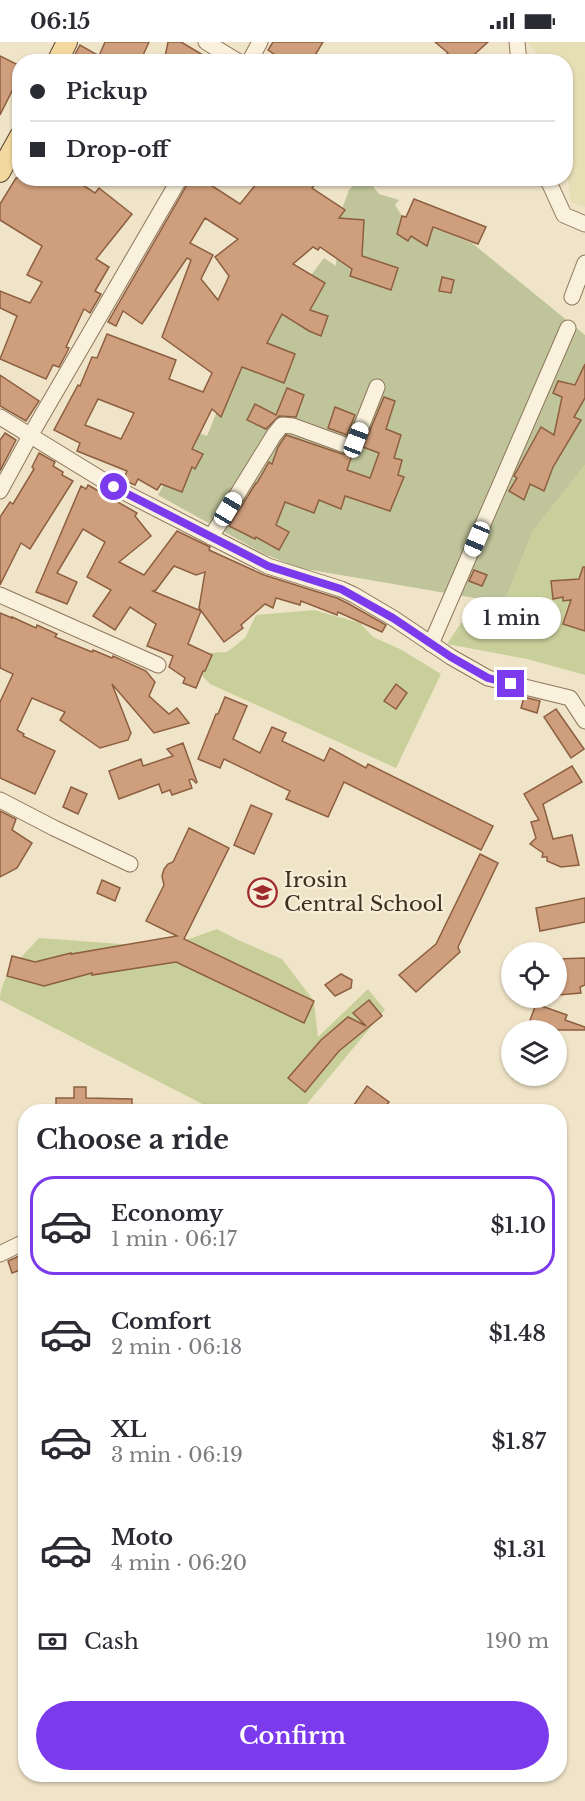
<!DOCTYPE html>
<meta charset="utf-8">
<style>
body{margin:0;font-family:"Libre Baskerville",serif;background:#f2f2f3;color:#2b2b33;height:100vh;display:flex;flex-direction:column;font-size:22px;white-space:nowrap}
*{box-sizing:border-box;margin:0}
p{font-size:20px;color:#7c7c81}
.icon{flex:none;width:33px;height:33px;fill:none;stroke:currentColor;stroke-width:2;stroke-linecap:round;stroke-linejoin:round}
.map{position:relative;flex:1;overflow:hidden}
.sheet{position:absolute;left:18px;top:1062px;width:549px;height:678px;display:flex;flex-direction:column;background:#fff;border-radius:24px;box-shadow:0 2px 4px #0004}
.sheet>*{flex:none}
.top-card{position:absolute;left:12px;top:12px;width:561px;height:132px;border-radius:24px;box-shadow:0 2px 4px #0004;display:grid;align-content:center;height:132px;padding:0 18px;background:#fff}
.fabs{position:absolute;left:501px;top:900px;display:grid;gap:12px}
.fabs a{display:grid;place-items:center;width:66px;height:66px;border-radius:50%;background:#fff;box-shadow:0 2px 4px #0004;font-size:30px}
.end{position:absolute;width:27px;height:27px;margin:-14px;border:8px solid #7c3aed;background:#fff;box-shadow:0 0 0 3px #fff}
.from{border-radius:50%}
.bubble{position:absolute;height:42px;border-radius:21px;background:#fff;box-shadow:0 2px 4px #0004;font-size:20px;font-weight:600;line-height:42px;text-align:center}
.car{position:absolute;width:18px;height:36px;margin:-18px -9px;border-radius:8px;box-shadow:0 0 4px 2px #0007;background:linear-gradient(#fff 24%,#345 0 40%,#fff 0 76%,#345 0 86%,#fff 0)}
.top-card b{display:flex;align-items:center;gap:21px;height:57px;font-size:22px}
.top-card b+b{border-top:2px solid #e1e1e2}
.top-card i{width:15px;height:15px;background:#2b2b33}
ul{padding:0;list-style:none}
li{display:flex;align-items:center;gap:18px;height:99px;margin:0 12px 9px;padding:0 6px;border:3px solid transparent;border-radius:24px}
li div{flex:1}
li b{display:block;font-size:22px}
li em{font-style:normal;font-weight:600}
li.active{border-color:#7c3aed}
li>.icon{width:54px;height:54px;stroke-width:1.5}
h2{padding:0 18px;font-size:27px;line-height:72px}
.pay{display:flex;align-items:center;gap:15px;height:66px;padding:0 18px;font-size:22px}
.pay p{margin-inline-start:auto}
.button{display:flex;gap:12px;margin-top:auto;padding:12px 18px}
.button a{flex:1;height:69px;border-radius:36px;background:#7c3aed;color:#fff;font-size:24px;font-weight:600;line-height:69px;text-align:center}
.status{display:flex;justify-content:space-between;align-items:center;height:42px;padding:0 30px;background:#fff;direction:ltr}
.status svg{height:16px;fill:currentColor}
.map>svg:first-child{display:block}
.farmland{fill:#e6deb5}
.green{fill:#c9cf9b}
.cemetery{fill:#bfc49a}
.building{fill:#cf9f7d;stroke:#8d5f41;stroke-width:1.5;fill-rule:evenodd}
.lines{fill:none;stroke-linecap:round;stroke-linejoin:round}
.minor-casing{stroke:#8d765c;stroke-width:17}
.major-casing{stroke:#5b4430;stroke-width:22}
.minor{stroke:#faf1dc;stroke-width:15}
.major{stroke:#f3d9a0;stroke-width:20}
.route{stroke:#7c3aed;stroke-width:8}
.labels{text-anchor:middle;stroke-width:4.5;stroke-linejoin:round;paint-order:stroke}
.poi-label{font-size:21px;fill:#3d2e20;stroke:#f7eed8;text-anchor:start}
</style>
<div class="status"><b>06:15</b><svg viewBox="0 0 49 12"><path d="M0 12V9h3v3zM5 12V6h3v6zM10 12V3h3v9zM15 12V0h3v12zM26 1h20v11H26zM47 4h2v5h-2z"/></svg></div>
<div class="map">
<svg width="585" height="1759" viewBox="0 0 585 1759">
<rect width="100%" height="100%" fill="#f0e4c8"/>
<path class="farmland" d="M527,0H585V165L571,160L566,123V20L545,19Z"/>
<g class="green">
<path d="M585,423V633L527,617L447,602L461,581L479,574L504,561L533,489Z"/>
<path d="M314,568L360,581L373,595L400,607L441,632L396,726L210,642L198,629L207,611L227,610L245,596L256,573Z"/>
<path d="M217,887L238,898L282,917L314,959L318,995L368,947L385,968L301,1069L218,1070L0,958C0,933 24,913 39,896L149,904L192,896Z"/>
</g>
<path class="cemetery" d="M359,137H367L379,152L399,158L395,163L402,174L472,201L585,293V423L533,489L504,561L300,526L264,512L158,453L193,389L207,394L248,292L277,278L324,216L336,224L339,175L349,148Z"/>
<g class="building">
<path d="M105,0H149L140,20H71L80,3L99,14Z"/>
<path d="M168,0H181L215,20H164Z"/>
<path d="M273,0H323L311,20H286L268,8Z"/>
<path d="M435,0H488L466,20H438L448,11Z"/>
<path d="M0,14L20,24V33L0,73Z"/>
<path d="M16,136H72L95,151L99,146L132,172L96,217L109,225L95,249L101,252L90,271L84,267L66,305L69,306L65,314L59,325L53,323L46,337L0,317L17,274L0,266V249L30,261L42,240L27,233L42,204L0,178V162Z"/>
<path d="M191,136H200L240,162L261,136H320L312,146L345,168L339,176L364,178L362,214L398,226L391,248L350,234L352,227L320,205L318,208L313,205L293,222L325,241L310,268L328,274L321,294L309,289L282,272L267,301L295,312L284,341L242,325L221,375L212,367L192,407L203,412L195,427L192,425L182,450L161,442L157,448L138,437L135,443L123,438L127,429L77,409L80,401L54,388L78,343L80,344L92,315L97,316L107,292L176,318L169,337L203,350L212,331L162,295L191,218L187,216L142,282L123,269L116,284L108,280ZM205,176L238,197L215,215L229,234L218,258L201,237L213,213L190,201ZM98,357L134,371L121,397L85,383Z"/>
<path d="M414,157L486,185L478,202L433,185L427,204L411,194L408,199L397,192L402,174L406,175Z"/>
<path d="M442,235L454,238L451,251L439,249Z"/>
<path d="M585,322V356L574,375L581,378L553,425L544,449L530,442L524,458L509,449L517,436L514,434L541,385L554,393L562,355L553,351L558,339L575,343Z"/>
<path d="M0,333L39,359L26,379L0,364Z"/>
<path d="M287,346L304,353L296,375L279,374L266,387L247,378L255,362L276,373Z"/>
<path d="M384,355L395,359L386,387L401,393L394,416L402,418L398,433L404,435L390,469L345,454L341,467L319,458L314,471L285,460L276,483L289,490L279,508L256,495L255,497L229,484L256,441H257L269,420L272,422L278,405L286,393L342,412L352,413L347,428L370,436L379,411L363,405Z"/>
<path d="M335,365L355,373L347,393L328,386Z"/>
<path d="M5,391L16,398L0,429V398Z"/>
<path d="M39,411L55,420L53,424L63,430L62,433L73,439L30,507L21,501L0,543V475L10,460L13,462L34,427L32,425Z"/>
<path d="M88,443L137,471L135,474L151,494L119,520L144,533L177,489L210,505L209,508L264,533L337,556L349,562L386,583L382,590L338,570L337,573L301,559L300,563L276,556L273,566L265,562L241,583L243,586L224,600L199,566L205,530L196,533L174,524L156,548L153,549L201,569L188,602L212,613L205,629H203L196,646L183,641L185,636L169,625L173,614L147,604L156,582L130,565L115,588L93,574L111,548L87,535L105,500L83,487L57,531L77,540L67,562L36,550L81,444L86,447Z"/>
<path d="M583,525H585V589L563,582L571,558L563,559V555L553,557L551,539L579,537Z"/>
<path d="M474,528L487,533L482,544L469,539Z"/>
<path d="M0,571L12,576V575L36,586L37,583L57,592L55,595L92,610L93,608L112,616L113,614L146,629L155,640L149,654L169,672L177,666L189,681L154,691L112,642L131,691L128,698L100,706L60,678L65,670L32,656L17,688L24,692L23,694L55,709L35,752L0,736V660L13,632L0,626Z"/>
<path d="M396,642L407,651L396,667L384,659Z"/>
<path d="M225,655L247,664L233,697L260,711L272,685L286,691L282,699L324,719L330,706L366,726L368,722L493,784L481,808L344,740L328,775L286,757L290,749L224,717L220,726L198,717L216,672H218Z"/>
<path d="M524,655L540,659L537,671L521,666Z"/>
<path d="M556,667L584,707L571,716L544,675Z"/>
<path d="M183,701L197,740L196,741L192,737L189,738L192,746L172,753L170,748L162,751L159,742L119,757L109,729L141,717L143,724L173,714L167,707Z"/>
<path d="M572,724L582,740L543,762L553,797L572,793L579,823L561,825L547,819V815H542L543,811L530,802L536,796L531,780L539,778L524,752Z"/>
<path d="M71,745L87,752L78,772L63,765Z"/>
<path d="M251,763L272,772L254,812L234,803Z"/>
<path d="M0,769L16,777L12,788L32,801L17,826L0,835Z"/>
<path d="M189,786L229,806L184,897L314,959L304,981L176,920L92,933V931L44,944L7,934L12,914L35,920L71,911V912L177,894L146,879L164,843L162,834L164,827L168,822L173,820Z"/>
<path d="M480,812L498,821L458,905L460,910L416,950L399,933L436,902Z"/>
<path d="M102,838L120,846L115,859L97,851Z"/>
<path d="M585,856V880L540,889L536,866Z"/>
<path d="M585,916V943L580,945L581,951L558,953L557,917Z"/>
<path d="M341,932L352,938L351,946L335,954L325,943Z"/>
<path d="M369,958L382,974L339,1009L305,1050L288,1036L321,998L348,975L366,984L353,971Z"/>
<path d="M536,962L567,973L565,978L585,985V988H550L529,981Z"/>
<path d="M367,1044L389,1060L382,1070H349Z"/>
<path d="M74,1045H86V1056L132,1057V1070H56V1056H74Z"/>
<path d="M26,1211V1226L12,1231L8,1219Z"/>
</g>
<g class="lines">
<defs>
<g id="minor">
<path d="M206,0L239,20"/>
<path d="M517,0L519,20"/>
<path d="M249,20L260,0"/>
<path d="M547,136L564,173L585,182"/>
<path d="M572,255L585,221"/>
<path d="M0,375L114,445L268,524L341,547L354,553L393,576L451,615L488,636L570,656L585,679"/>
<path d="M0,449L30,394L180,136"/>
<path d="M211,495L274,393L282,383L293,384L345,403H351L356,398L377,345"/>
<path d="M0,553L158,623"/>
<path d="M431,602L568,286"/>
<path d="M0,758L54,786L130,822"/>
<path d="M0,1212L26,1199"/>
</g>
<g id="major">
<path d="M57,20L67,0"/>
<path d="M0,130L20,94"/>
</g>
</defs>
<use href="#minor" class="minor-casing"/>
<use href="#major" class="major-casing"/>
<use href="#minor" class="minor"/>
<use href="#major" class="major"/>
</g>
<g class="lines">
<path class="route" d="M114,445L268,524L341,547L393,576L451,615L488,636L511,642"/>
</g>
<defs>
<symbol id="school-ring" viewBox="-11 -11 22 22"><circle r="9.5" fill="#f7eed8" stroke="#9e2a2b" stroke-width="1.5"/><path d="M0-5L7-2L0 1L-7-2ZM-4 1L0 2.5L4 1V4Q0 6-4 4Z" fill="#9e2a2b"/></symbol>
</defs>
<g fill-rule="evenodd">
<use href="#school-ring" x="246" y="834" width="33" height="33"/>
</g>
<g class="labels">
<g class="poi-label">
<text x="284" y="845">Irosin<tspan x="284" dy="24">Central School</tspan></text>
</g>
</g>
</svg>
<div class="fabs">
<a><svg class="icon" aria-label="locate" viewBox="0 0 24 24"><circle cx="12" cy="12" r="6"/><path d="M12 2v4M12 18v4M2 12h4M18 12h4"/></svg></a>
<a><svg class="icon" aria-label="layers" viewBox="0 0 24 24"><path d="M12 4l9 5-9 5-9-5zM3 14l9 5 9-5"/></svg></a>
</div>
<i class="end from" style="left:114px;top:445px"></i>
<i class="end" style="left:511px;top:642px"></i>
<div class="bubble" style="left:462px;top:555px;width:99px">1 min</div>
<i class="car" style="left:356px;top:398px;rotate:21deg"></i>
<i class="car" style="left:228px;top:467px;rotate:31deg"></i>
<i class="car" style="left:477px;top:497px;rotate:203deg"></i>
<div class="top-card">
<b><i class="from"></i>Pickup</b>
<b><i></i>Drop-off</b>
</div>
<section class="sheet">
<h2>Choose a ride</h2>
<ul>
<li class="active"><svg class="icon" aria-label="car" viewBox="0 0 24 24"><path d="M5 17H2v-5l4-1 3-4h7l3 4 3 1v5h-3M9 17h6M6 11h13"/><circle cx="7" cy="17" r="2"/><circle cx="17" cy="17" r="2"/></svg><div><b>Economy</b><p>1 min · 06:17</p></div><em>$1.10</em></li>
<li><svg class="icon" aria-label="car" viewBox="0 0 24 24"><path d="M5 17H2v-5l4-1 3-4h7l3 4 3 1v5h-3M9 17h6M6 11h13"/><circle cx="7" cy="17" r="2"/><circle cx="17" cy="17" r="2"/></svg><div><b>Comfort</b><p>2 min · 06:18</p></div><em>$1.48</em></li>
<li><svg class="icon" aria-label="car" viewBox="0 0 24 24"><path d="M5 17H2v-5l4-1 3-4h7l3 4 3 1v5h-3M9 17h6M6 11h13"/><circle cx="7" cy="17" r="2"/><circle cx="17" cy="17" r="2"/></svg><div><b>XL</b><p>3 min · 06:19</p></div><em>$1.87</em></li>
<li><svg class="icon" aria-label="car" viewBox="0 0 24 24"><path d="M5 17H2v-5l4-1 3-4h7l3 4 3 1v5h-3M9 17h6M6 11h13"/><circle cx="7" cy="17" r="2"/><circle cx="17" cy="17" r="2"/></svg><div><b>Moto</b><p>4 min · 06:20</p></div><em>$1.31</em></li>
</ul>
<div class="pay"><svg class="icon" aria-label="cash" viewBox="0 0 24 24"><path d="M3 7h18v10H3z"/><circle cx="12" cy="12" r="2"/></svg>Cash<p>190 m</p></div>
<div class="button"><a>Confirm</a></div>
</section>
</div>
